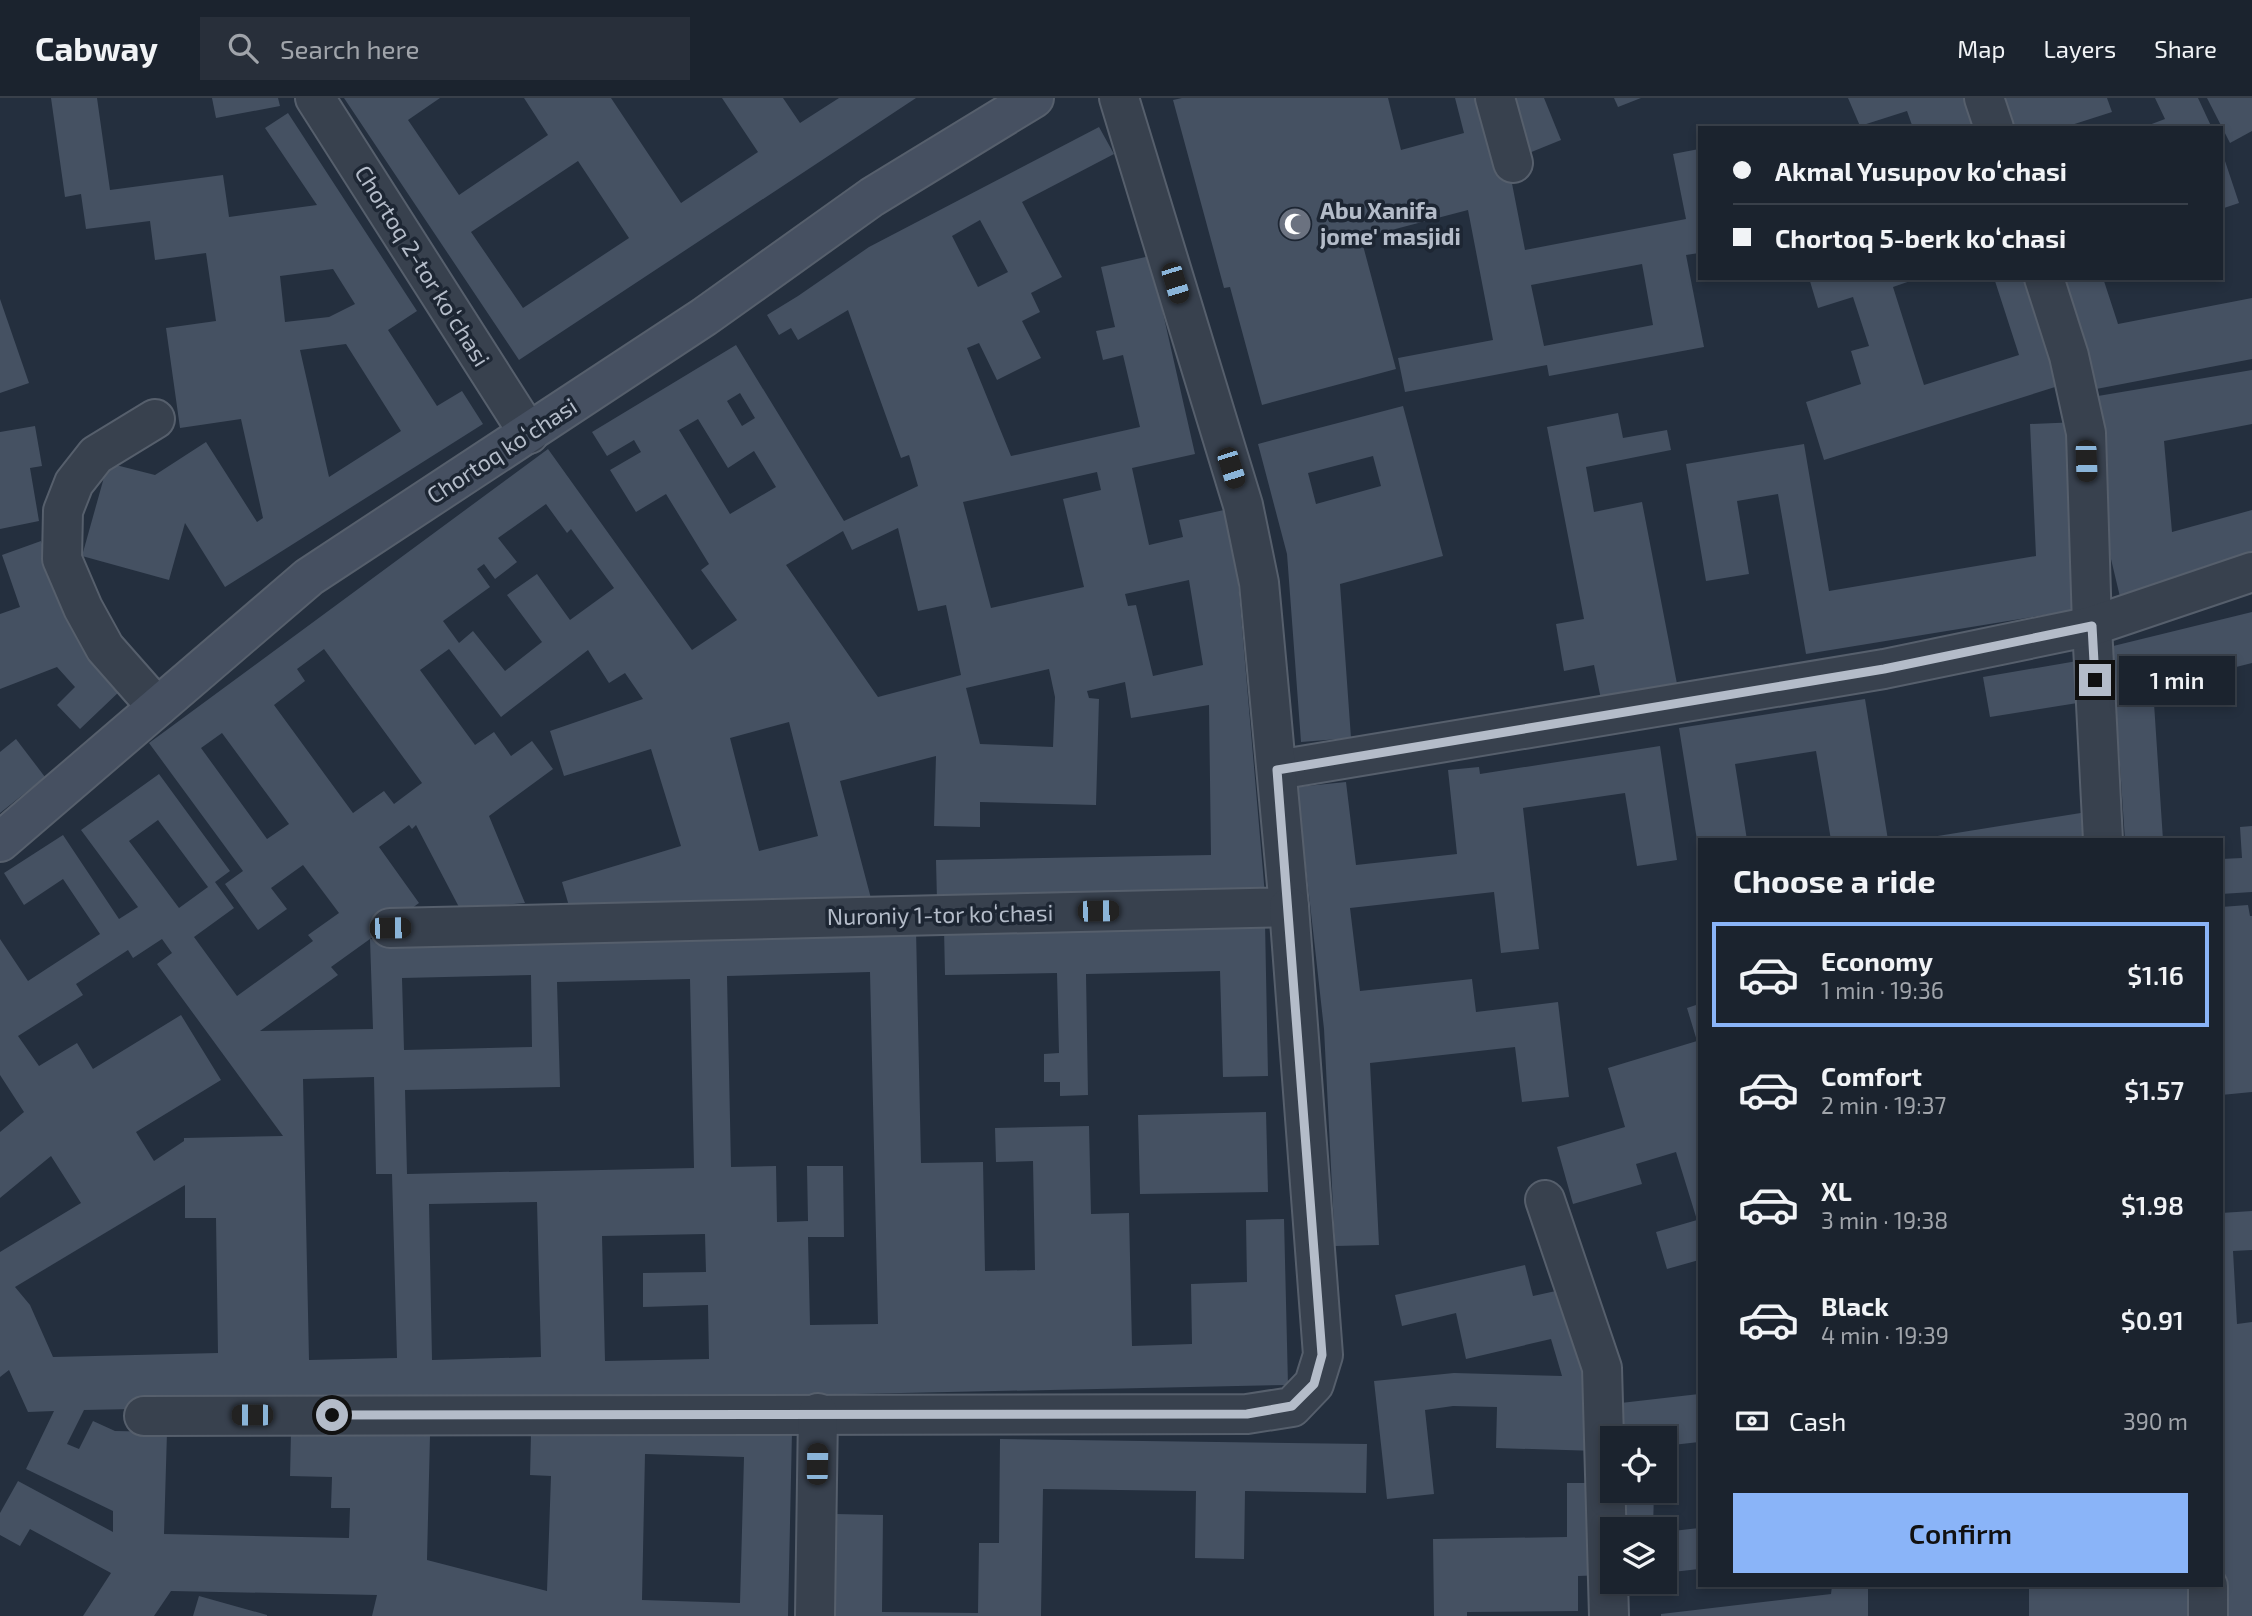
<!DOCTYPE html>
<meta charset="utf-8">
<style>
body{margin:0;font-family:"Exo 2",sans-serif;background:#282f3a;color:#f1f3f6;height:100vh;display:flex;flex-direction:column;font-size:26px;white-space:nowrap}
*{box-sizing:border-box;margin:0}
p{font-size:23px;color:#a0a4aa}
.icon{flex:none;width:38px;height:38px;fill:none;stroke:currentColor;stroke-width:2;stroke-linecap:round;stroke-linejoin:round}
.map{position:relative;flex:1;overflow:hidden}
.drawer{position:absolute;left:1698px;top:740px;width:525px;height:749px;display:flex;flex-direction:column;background:#1b232e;border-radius:0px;box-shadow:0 4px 10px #0003,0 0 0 2px #39404a}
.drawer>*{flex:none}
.top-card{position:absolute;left:1698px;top:28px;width:525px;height:154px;border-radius:0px;box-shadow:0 4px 10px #0003,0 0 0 2px #39404a;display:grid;align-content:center;height:154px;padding:0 35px;background:#1b232e}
.buttons{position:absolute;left:1600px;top:1328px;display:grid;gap:14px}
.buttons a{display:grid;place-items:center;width:77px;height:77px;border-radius:0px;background:#1b232e;box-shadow:0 4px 10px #0003,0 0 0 2px #39404a;font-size:35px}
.end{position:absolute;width:32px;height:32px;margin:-16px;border:9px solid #b4bcc9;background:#111;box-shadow:0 0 0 4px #111}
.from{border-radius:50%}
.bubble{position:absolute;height:49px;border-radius:0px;background:#1b232e;box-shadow:0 4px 10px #0003,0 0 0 2px #39404a;font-size:23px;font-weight:600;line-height:49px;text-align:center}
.car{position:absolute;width:21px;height:42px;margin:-21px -10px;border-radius:9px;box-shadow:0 0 5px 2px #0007;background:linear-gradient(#222 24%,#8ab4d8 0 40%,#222 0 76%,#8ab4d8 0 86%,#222 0)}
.top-card b{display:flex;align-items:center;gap:24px;height:66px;font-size:26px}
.top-card b+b{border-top:2px solid #39404a}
.top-card i{width:18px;height:18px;background:#f1f3f6}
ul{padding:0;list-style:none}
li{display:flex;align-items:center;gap:21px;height:105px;margin:0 14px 10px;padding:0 21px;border:4px solid transparent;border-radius:0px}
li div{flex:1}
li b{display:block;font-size:26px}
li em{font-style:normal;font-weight:600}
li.current{border-color:#8ab4f8}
li>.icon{width:63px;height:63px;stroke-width:1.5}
h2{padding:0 35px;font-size:32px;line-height:84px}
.pay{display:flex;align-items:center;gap:18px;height:77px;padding:0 35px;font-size:26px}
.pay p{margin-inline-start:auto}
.primary-button{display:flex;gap:14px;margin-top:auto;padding:14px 35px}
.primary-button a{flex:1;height:80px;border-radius:0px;background:#8ab4f8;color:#111;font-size:28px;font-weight:600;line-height:80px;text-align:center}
header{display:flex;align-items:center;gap:42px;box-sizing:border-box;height:98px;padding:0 35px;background:#1b232e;border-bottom:2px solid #39404a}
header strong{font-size:33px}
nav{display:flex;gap:38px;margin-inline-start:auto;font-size:24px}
.search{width:490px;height:63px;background:#282f3a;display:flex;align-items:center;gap:18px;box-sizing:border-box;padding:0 24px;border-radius:0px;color:#a0a4aa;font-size:26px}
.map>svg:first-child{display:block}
.building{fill:#455162;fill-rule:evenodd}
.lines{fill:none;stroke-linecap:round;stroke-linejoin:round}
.minor-casing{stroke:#565f6c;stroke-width:42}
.secondary-casing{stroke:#565f6c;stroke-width:42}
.minor{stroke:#38414e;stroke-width:38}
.secondary{stroke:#465061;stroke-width:38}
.route{stroke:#b4bcc9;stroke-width:9}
.labels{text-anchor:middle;stroke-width:7;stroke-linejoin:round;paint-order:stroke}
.poi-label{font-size:23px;font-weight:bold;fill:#b4bcc9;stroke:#1d2633;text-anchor:start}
.street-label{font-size:23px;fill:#b4bcc9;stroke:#1d2633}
</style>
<header>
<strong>Cabway</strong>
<div class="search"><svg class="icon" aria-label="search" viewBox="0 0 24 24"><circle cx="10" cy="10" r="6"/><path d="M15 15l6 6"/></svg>Search here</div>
<nav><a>Map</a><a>Layers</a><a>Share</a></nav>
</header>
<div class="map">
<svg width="2252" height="1518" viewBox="0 0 2252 1518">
<rect width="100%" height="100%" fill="#242f3e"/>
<g class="building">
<path d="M51,0H97L110,92L223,77L229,119L317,107L265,30L288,15L417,213L388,232L437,308L462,293L483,326L225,489L185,425L169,482L82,458L108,365L155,377L206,344L257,424L263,420L241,321L180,330L166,230L216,223L206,155L155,162L150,123L86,131L81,96L65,99ZM333,171L355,206L329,219L285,224L280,178ZM346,246L401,333L329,379L300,252Z"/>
<path d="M212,0H278L280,8L216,20Z"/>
<path d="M344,0H440L408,22L459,97L548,37L524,0H611L681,105L758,54L722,0H783L800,25L839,0H916L519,262ZM578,63L629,140L523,210L471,134Z"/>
<path d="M1182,0H1388L1401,52L1464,35L1455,0H1491L1507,60L1525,152L1686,121L1673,56L1699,51V155L1686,157L1704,249L1549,278L1547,267L1405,294L1398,260L1493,242L1468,112L1361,140L1396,271L1262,307L1230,189L1224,190L1173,2ZM1642,166L1653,227L1544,248L1531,187Z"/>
<path d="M1505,0H1544L1561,42L1529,55Z"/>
<path d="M1614,0H1641L1618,9Z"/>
<path d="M1848,0H1980L1990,30H1913L1907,13L1860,28Z"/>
<path d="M1999,0H2107L2112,14L2062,30H2009Z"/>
<path d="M2155,0H2198L2212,30H2141L2165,21Z"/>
<path d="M2207,0H2252V33L2230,45Z"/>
<path d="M1099,29L1114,56L1022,104L1062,179L1031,195L1040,214L1022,223L1041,260L997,282L979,245L967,250L1011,358L1140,329L1123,257L1103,262L1096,233L1115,229L1101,169L1150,158L1195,356L1132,370L1149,447L1183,439L1179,422L1224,412L1237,471L1265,797L937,803L936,762L1211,757L1209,607L1131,620L1125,584L1087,593L1089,600L1099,601L1096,707L980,704V729L934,728L936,658L840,683L873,808H569L562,784L681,748L651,651L564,678L550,633L643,601L625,575L609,585L588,552L501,619L449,551L420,572L475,647L494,634L511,658L532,643L553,671L489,718L525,805L460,811L416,727L412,731L409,727L379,749L419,805L370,841L402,842L916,831L921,1065L983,1064L985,1173L1035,1172L1033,1063L996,1064L995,1030L1089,1028L1091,1116L1129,1115L1132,1248L1192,1246L1191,1186L1247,1184L1246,1122L1284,1121L1288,1287L84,1312L67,1346L79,1351L93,1323L115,1333L167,1334L164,1436L349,1440L350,1410H331L332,1379L290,1378L291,1334L430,1337L427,1462L547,1493L551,1378L530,1377L531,1336L605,1337V1328L792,1333L788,1518H372L377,1497L171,1493L154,1518H83L111,1475L30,1431L20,1448L0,1437V1415L18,1383L113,1434V1413L26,1371L54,1313L28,1314L9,1272L0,1279V1154L81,1105L51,1058L0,1100V1034L24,1014L0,977V841L28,883L100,836L63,781L24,807L4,775L63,737L119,821L138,809L81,732L159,676L230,773L215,784L234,810L194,839L237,898L313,843L308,837L339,815L303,767L271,790L287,811L258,832L225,786L243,773L149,645L548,351L692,552L737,522L701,472L709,466L666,396L636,414L610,372L641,354L634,342L607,358L592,334L736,247L844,423L918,388L909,357L901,360L848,212L798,242L791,230L779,237L767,217L798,198L869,149ZM980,122L1008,174L978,189L952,138ZM740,295L755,320L742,328L727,303ZM698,321L728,370L754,353L776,389L730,416L679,332ZM1097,374L1101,392L1063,401L1084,489L991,510L963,404ZM546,406L567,435L571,431L614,490L570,522L537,476L507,497L542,544L505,573L473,533L459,545L443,523L490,489L477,471L484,466L495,481L517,464L498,440ZM898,430L918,513L946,507L961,577L878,599L786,467L843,433L852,452ZM1189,482L1203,567L1153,578L1136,507L1128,508L1125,496ZM324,551L422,685L394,706L384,693L353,715L274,607L305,583L297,571ZM1049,571L1055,599L1053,649L980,646L966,590ZM789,624L818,738L759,753L730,640ZM222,635L289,726L267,741L201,650ZM158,722L208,789L179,810L129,743ZM162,841L172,855L157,866L283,1038L184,1040V1043L154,1063L136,1034L221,982L181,917L93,971L77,945L39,968L18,938L83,897L76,886L128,852L133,860ZM370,841L373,931L260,933L338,877L331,869ZM870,874L878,1226L810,1227L808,1139H844L843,1068H807L808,1123L777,1124L776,1068L731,1069L727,878ZM531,877L532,949L404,952L402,880ZM690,881L694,1070L407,1076L405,992L560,989L557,884ZM374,979L376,1076H392L397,1260L309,1262L303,981ZM185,1087V1120H216L218,1255L53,1259L30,1207L15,1189ZM537,1104L541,1259L432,1262L429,1106ZM705,1136L706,1174L643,1175V1209L708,1207L709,1261L605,1263L602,1138ZM645,1356L744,1359L740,1505L642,1502Z"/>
<path d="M2225,63L2239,105L2221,111V65Z"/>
<path d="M1809,180H1919L1893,189L1924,287L2019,257L1994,180H2038L2071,284L1824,362L1806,304L1861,286L1851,253L1869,248L1853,199L1818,210Z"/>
<path d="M2059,180H2103L2118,226L2252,200V261L2091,292Z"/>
<path d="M0,201L29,285L0,295Z"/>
<path d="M2252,272V326L2164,343L2172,434L2252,412V462L2121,503L2106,440L2092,299Z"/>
<path d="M1403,308L1443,458L1340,486L1351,640L1301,644L1287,456L1258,346ZM1373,358L1381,388L1316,406L1308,375Z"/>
<path d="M1618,315L1623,340L1667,332L1671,352L1586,369L1594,414L1642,404L1678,591L1602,606L1594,567L1564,573L1556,526L1584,521L1547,329Z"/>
<path d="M2079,324L2087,510L1806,556L1778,396L1737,403L1749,476L1706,483L1686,366L1804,346L1829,493L2036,458L2030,326Z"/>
<path d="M35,328L42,368L30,370L39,423L0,431V334Z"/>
<path d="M41,443L72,530L122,591L80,631L57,607L75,589L57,569L0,591V516L20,509L2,457Z"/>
<path d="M2252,514V565L2153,590L2163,742H2125L2119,652H2112L2105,550Z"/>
<path d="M2083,562L2090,603L1990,619L1983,579Z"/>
<path d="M1865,601L1888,742H1831L1816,653L1735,666L1747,742H1697L1679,630Z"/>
<path d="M16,641L45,679L0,715V654Z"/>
<path d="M1660,648L1677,762L1637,768L1625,695L1523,710L1539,851L1501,855L1494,794L1350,810L1360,893L1472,881L1476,914L1558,904L1569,999L1522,1004L1515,949L1370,965L1379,1147L1335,1148L1324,931L1297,689L1346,684L1356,767L1457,756L1448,672L1479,669L1480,676Z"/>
<path d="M2087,714L2092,742H1919V741Z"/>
<path d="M2252,728V794L2221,796V761L2242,760L2240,729Z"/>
<path d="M2248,807L2250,818H2252V994L2221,997V946H2225L2221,926V809Z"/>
<path d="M1265,824L1268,978L1223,979L1220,873L1086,876L1088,997L1060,998V984H1044V956L1059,955L1057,875L945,877L944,831Z"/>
<path d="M1699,906V1007L1697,1008L1699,1015V1162L1667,1171L1656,1134L1697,1122L1676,1054L1636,1066L1642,1086L1573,1106L1557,1049L1625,1029L1608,970L1697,943L1687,910Z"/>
<path d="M1266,1014L1268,1094L1140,1096L1138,1017Z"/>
<path d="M2252,1113V1152L2233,1153L2237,1226L2252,1224V1518H2215L2221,1488V1115Z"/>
<path d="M1525,1167L1533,1198L1574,1189L1598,1353L1496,1350L1497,1309L1453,1308L1425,1312L1434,1396L1387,1401L1374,1283L1454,1275L1562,1278L1551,1241L1466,1261L1456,1215L1402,1228L1395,1197Z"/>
<path d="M1699,1296V1344L1664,1348V1340H1611L1612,1306Z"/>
<path d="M1000,1341L1367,1346L1366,1395L1245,1393L1244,1461L1195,1460L1196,1393L1043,1391L1041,1518H834L835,1416L883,1417L882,1514L978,1515L979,1445H999Z"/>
<path d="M1567,1385H1604L1605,1477L1578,1478V1513L1467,1514V1518H1434L1433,1441L1567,1439Z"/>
<path d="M1611,1393H1654L1653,1432H1611Z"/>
<path d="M1699,1430V1471L1664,1475V1434Z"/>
<path d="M1832,1488H1868V1518H1661V1516L1831,1496Z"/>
<rect x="2029" y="1488" width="173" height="30"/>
<path d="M199,1498L267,1517V1518H193Z"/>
</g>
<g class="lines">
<defs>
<g id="minor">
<path d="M315,0L529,336"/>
<path d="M1495,0L1513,65"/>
<path d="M1984,0L1994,30"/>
<path d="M2044,180L2069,258L2086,335L2092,528L2103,742"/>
<path d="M155,321L96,357L74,385L63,413L62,461L83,510L105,550L157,609"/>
<path d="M1277,672L1884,571L2092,528L2252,474"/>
<path d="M390,830L1289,809L1259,485L1243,407L1119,0"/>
<path d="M1545,1102L1602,1270L1609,1518"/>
<path d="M144,1318L1247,1316L1292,1309L1314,1286L1323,1257L1289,809"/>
<path d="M2208,1488V1518"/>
<path d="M815,1518L818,1315"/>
</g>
<path id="secondary" d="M0,744L309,479L704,219L872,99L1034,0"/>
</defs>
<use href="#minor" class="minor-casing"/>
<use href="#secondary" class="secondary-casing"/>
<use href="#minor" class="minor"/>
<use href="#secondary" class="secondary"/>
</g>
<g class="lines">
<path class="route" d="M332,1317L1247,1316L1292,1308L1314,1286L1322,1257L1277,672L1884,571L2092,528L2095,582"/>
</g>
<defs>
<symbol id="mosque-disc" viewBox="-11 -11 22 22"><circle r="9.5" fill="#6b7280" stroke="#1d2633"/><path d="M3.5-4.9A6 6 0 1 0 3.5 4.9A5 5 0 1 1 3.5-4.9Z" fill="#fff"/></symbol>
</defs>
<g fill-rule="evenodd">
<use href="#mosque-disc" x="1276" y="107" width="38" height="38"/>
</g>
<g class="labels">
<g class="poi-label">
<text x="1320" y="121">Abu Xanifa<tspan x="1320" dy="26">jome' masjidi</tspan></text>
</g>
<g class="street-label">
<text transform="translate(422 168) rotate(58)" y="8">Chortoq 2-tor koʻchasi</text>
<text transform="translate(502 353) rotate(-33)" y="8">Chortoq koʻchasi</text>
<text transform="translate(940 817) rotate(-1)" y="8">Nuroniy 1-tor koʻchasi</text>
</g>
</g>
</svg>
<div class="buttons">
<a><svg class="icon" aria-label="locate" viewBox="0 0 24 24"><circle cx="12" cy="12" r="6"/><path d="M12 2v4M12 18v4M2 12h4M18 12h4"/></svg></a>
<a><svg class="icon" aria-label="layers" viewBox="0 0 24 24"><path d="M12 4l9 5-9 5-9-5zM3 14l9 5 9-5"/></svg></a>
</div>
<i class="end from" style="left:332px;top:1317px"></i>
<i class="end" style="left:2095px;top:582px"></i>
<div class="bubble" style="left:2119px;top:558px;width:116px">1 min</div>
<i class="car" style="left:1175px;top:185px;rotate:163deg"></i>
<i class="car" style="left:2086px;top:363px;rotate:178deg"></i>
<i class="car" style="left:1231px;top:370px;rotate:162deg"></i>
<i class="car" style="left:1098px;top:813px;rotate:89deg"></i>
<i class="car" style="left:390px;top:830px;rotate:89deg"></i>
<i class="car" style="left:252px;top:1317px;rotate:270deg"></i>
<i class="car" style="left:817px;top:1366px;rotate:1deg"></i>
<div class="top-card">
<b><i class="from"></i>Akmal Yusupov koʻchasi</b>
<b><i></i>Chortoq 5-berk koʻchasi</b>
</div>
<section class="drawer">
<h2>Choose a ride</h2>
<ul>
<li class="current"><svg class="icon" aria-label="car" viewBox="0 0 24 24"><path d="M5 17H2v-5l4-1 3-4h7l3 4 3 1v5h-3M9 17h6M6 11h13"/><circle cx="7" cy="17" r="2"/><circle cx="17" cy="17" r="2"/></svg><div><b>Economy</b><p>1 min · 19:36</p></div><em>$1.16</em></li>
<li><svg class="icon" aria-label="car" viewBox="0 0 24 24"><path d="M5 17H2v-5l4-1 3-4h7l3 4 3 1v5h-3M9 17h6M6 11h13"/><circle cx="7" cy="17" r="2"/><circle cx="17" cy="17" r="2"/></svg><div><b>Comfort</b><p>2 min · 19:37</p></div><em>$1.57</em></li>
<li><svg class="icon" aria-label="car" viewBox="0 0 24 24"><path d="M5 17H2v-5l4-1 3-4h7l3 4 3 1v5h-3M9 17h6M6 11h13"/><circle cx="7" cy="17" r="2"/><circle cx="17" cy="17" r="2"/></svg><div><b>XL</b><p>3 min · 19:38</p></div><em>$1.98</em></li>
<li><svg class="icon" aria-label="car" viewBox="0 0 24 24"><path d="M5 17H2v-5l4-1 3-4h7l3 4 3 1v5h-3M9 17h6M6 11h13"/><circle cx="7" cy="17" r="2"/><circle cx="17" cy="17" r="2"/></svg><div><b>Black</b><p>4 min · 19:39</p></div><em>$0.91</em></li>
</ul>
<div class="pay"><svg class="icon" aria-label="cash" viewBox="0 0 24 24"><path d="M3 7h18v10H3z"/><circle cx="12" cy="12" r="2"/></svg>Cash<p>390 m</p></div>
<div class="primary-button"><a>Confirm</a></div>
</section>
</div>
